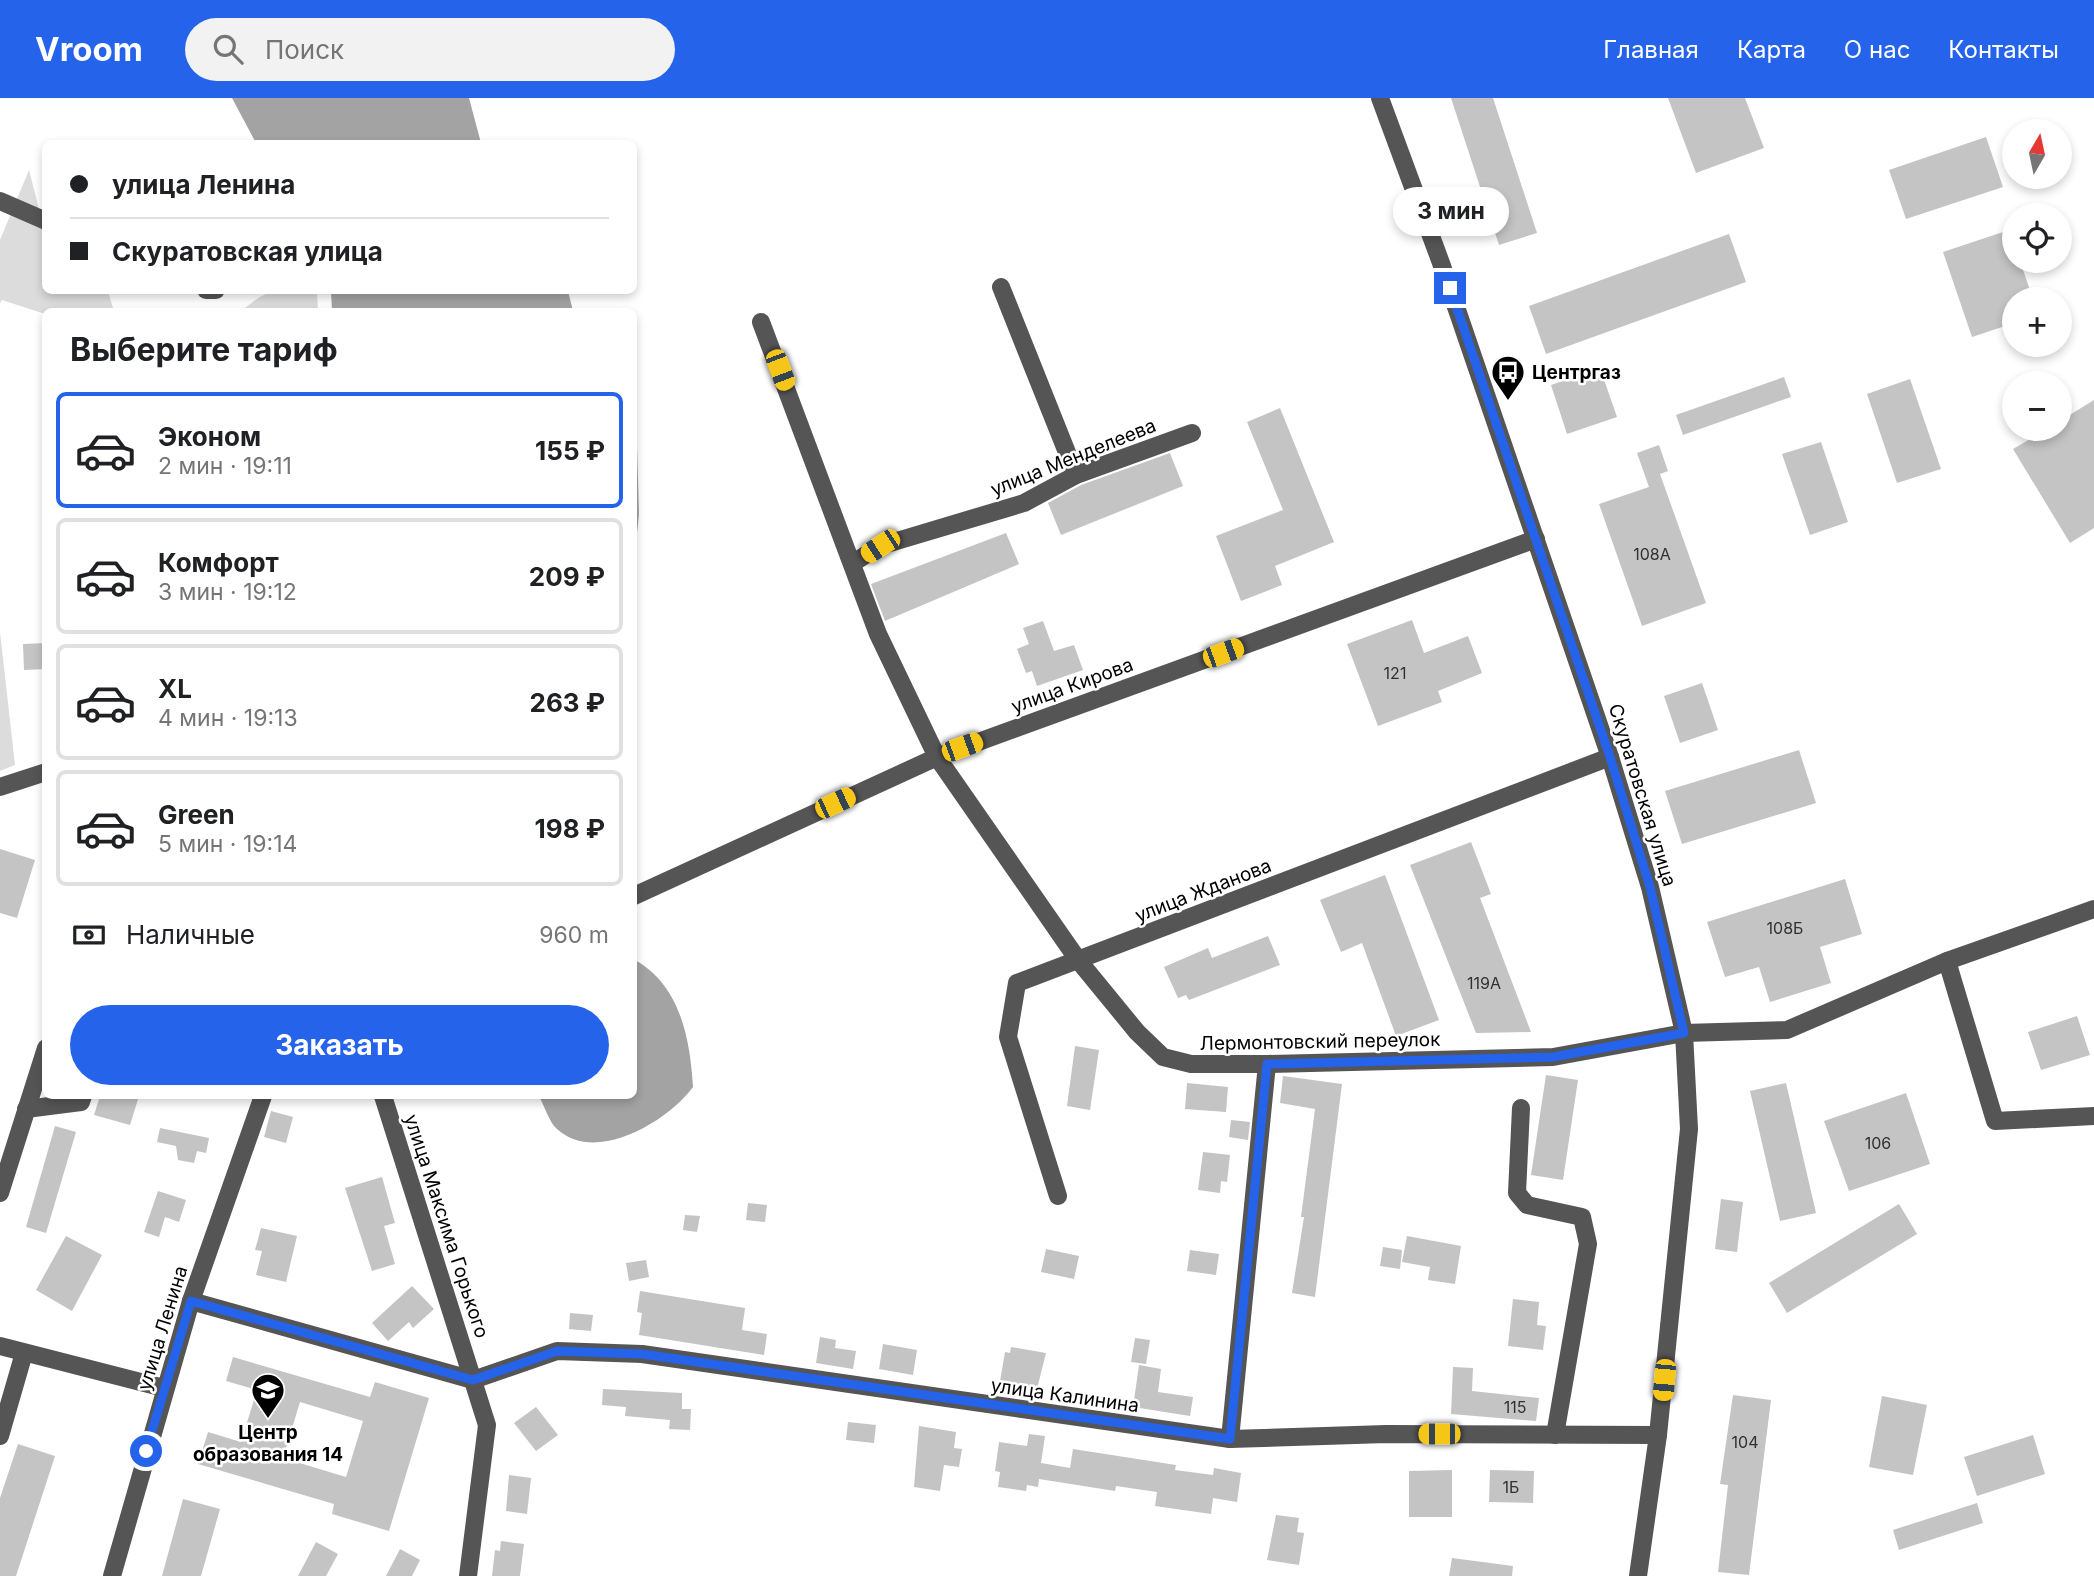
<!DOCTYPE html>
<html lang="ru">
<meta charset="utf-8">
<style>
body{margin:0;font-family:Inter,sans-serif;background:#f2f2f2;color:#202124;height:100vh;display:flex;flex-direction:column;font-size:26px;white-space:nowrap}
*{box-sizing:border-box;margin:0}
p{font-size:23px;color:#757577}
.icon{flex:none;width:38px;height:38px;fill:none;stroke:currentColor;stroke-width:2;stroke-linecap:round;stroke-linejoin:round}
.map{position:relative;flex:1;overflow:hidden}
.details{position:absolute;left:42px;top:210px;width:595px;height:791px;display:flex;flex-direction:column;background:#fff;border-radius:10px;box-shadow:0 4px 10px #0003}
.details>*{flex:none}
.top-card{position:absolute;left:42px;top:42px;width:595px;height:154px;border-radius:10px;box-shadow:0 4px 10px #0003;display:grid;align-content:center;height:154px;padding:0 28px;background:#fff}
.needle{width:46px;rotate:9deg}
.buttons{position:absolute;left:2002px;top:21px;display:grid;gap:14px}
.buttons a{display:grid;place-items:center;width:70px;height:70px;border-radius:50%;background:#fff;box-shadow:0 4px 10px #0003;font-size:35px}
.end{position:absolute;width:32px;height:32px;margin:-16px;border:9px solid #2563eb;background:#fff;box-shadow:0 0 0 4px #fff}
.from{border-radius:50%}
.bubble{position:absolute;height:49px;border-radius:24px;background:#fff;box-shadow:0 4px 10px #0003;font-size:23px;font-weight:700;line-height:49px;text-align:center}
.car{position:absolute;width:21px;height:42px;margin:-21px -10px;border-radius:9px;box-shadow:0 0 5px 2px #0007;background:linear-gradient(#f5c518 24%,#345 0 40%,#f5c518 0 76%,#345 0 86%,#f5c518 0)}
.top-card b{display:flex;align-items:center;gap:24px;height:66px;font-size:26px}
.top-card b+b{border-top:2px solid #e0e0e0}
.top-card i{width:18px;height:18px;background:#202124}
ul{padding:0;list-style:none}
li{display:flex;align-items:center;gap:21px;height:116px;margin:0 14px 10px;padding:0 14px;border:4px solid #e0e0e0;border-radius:10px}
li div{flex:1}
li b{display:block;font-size:26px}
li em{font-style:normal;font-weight:700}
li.selected{border-color:#2563eb}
li>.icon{width:63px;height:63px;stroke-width:1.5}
h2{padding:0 28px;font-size:32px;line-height:84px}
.pay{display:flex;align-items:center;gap:18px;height:77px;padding:0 28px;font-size:26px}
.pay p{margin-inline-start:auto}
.button{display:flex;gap:14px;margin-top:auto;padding:14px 28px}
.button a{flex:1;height:80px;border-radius:42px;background:#2563eb;color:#fff;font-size:28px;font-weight:700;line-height:80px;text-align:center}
header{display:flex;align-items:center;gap:42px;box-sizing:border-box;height:98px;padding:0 35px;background:#2563eb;color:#fff}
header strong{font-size:33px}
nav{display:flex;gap:38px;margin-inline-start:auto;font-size:24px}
.search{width:490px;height:63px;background:#f2f2f2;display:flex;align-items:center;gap:18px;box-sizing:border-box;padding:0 24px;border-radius:38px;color:#757577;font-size:26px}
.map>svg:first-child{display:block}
.green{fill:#dcdcdc}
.water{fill:#a3a3a3}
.building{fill:#c4c4c4;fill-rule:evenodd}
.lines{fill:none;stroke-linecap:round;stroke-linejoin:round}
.minor{stroke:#555;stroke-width:18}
.route{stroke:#2563eb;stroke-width:9}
.labels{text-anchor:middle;stroke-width:5;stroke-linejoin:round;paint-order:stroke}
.number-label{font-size:16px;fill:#313131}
.poi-label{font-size:19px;font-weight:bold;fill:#000;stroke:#fff;text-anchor:start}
.street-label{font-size:19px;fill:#000;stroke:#fff}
</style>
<header>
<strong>Vroom</strong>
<div class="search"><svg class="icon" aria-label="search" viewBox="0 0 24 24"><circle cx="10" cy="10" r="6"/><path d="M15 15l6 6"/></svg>Поиск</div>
<nav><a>Главная</a><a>Карта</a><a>О нас</a><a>Контакты</a></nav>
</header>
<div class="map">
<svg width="2094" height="1478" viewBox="0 0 2094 1478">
<rect width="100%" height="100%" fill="#fff"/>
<g class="green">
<path d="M29,72L41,119L45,123L46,192L108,193L113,210L110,213L45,216L2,202L0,205V142Z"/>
<path d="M274,192L317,193L318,213H241L258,200Z"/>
<path d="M0,534L15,667L0,673Z"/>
</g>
<g class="water">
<path d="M232,0H469L481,45H256Z"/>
<path d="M331,193H568L573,213H332Z"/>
<path d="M634,345L637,347L639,416L634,464Z"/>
<path d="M635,862C680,887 690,940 693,989C668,1023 596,1067 557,1031C549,1024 544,1007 539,998H634Z"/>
</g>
<g class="building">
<path d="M1451,0H1493L1537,135L1499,147Z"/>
<path d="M1668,0H1745L1764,50L1696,75Z"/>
<path d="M1986,39L2003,89L1906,121L1889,72Z"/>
<path d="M2009,132L2014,147V163H2020L2033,201H2014V225L1972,239L1943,154Z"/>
<path d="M1729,136L1746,184L1546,256L1529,208Z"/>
<path d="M1600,270L1617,319L1567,336L1551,287Z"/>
<path d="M1784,279L1791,299L1683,337L1676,317Z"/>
<path d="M1910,281L1941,371L1897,385L1867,296Z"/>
<path d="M2094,302V430L2070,445L2013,351L2047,331H2060V323Z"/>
<path d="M1280,310L1334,444L1275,468L1282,487L1241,503L1216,438L1283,412L1247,324Z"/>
<path d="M1821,344L1848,424L1810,437L1782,356Z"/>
<path d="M1659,347L1668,373L1660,376L1706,505L1642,528L1599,406L1649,389L1637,355Z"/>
<path d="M1170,355L1183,388L1061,437L1048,405L1081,387Z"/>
<path d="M1006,435L1019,466L885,523L871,486Z"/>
<path d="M1412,522L1424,555L1468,538L1482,575L1438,593L1442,604L1378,628L1347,546Z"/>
<path d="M1043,523L1054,553L1074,547L1083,572L1037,588L1032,573L1026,575L1017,551L1029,546L1023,530Z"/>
<path d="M46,545V571L24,572L23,546Z"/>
<path d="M1702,585L1718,632L1680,645L1664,598Z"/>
<path d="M1799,652L1816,705L1682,746L1665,693Z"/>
<path d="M1471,744L1491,796L1480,800L1531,934L1476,935L1410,767Z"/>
<path d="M0,751L35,762L17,820L0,815Z"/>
<path d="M1385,777L1439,922L1396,938L1362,845L1341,854L1320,802Z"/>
<path d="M1845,781L1862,836L1820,849L1831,885L1770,904L1759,869L1725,879L1707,824Z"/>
<path d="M1268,838L1280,867L1189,902L1186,897L1178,900L1164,869L1208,850L1212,860Z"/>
<path d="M2077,918L2090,957L2041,972L2028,934Z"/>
<path d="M1075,948L1099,952L1090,1012L1067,1008Z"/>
<path d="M1546,977L1578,982L1563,1082L1531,1077Z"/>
<path d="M1283,978L1342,986L1315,1199L1292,1195L1304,1119H1301L1315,1011L1280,1005Z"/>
<path d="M1187,985L1228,989L1226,1014L1185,1011Z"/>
<path d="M1786,985L1816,1115L1780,1123L1750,993Z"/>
<path d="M1906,995L1930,1066L1849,1093L1824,1023Z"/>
<path d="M100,998H139L130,1027L94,1017Z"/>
<path d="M271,1013L293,1019L286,1045L264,1039Z"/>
<path d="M1231,1022L1250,1024L1248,1042L1229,1039Z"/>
<path d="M55,1028L76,1034L46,1135L26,1129Z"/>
<path d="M160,1030L209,1040L206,1055L197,1053L194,1065L178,1062L176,1048L157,1044Z"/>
<path d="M1203,1054L1230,1057L1227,1084L1221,1083L1220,1095L1198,1092Z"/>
<path d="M382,1079L395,1125L384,1128L395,1166L372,1173L345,1090Z"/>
<path d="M158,1093L186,1102L179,1124L165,1119L159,1139L144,1134Z"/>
<path d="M1721,1101L1743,1104L1737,1154L1715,1151Z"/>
<path d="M748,1105L767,1107L765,1124L746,1122Z"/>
<path d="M1899,1106L1917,1136L1787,1215L1769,1185Z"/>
<path d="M685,1117L700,1118L697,1134L683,1132Z"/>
<path d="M261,1130L297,1138L286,1184L256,1177L262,1153L255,1152Z"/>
<path d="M66,1138L102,1157L72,1213L36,1192Z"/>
<path d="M1407,1138L1461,1148L1455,1186L1428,1182L1430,1169L1402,1164Z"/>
<path d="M1383,1149L1402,1152L1400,1171L1380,1168Z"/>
<path d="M1046,1151L1079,1158L1074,1181L1041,1174Z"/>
<path d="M1190,1152L1219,1156L1216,1177L1187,1173Z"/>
<path d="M646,1162L649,1179L629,1183L626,1165Z"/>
<path d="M412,1188L434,1211L413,1230L409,1224L388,1243L372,1225Z"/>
<path d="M640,1193L745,1210L742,1232L767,1236L764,1257L639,1237L642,1215L637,1214Z"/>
<path d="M1513,1201L1539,1204L1537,1227L1546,1228L1543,1252L1508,1248Z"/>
<path d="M570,1215L593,1217L591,1233L569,1231Z"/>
<path d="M820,1239L836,1242L835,1250L856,1253L853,1271L816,1265Z"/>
<path d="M1135,1240L1150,1242L1146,1266L1131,1264Z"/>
<path d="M883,1246L917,1252L913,1277L879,1271Z"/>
<path d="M1011,1249L1046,1255L1036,1295L999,1289L1005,1254L1010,1255Z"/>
<path d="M233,1259L370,1299L375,1284L429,1300L389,1433L332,1416L334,1406L198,1366L208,1334L241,1344L257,1292L226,1283ZM300,1304L363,1323L346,1379L283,1360Z"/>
<path d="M1139,1267L1161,1271L1158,1294L1193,1299L1190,1318L1133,1309Z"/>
<path d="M1453,1269L1473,1270L1472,1293L1539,1300L1536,1323L1451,1316Z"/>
<path d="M603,1291L682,1295V1311H691L690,1332L669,1331L670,1322L625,1318L626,1309L602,1307Z"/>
<path d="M1733,1297L1771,1302L1749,1477L1718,1474L1728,1387L1720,1386Z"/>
<path d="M1882,1298L1927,1307L1913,1377L1869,1369Z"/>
<path d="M536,1309L558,1337L536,1353L514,1325Z"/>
<path d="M848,1324L876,1327L874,1345L846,1342Z"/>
<path d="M919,1328L956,1334L954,1350L962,1351L959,1369L944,1367L940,1393L914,1389Z"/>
<path d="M1029,1336L1045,1338L1041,1365L1070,1370L1073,1351L1176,1367L1175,1372L1213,1377L1214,1370L1241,1375L1237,1404L1213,1400L1211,1416L1155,1408L1157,1394L1116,1388L1115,1393L1039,1381L1038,1389L1027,1387L1026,1393L998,1389L1000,1374L995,1373L999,1344L1027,1348Z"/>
<path d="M2033,1337L2045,1376L1977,1398L1964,1359Z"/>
<path d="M18,1346L55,1358L16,1478H0V1400Z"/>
<path d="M1452,1372V1419H1409V1373Z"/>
<path d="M1490,1372L1534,1373L1533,1405L1489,1404Z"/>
<path d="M509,1377L531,1380L527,1416L506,1413Z"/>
<path d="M183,1401L220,1411L201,1478H162Z"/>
<path d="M1977,1405L1983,1425L1899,1452L1893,1432Z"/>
<path d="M1276,1417L1299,1420L1297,1434L1304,1435L1299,1467L1267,1462Z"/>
<path d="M501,1443L524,1446L520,1478H492L495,1452L500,1453Z"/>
<path d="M316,1444L338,1456L326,1478H298Z"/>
<path d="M400,1451L420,1462L412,1478H386Z"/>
<path d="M1452,1460L1513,1468L1512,1478H1449Z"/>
</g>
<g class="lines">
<g class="minor">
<path d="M1380,0L1441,165L1610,659L1650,789L1684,935L1689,1031L1658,1337L1638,1478"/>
<path d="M0,103L46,123"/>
<path d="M1001,189L1076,377"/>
<path d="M206,192H216"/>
<path d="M761,224L878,536L937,659L1078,862L1137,934L1163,959L1191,966H1267L1553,959L1684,935L1787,932L1947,863L2094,811"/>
<path d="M853,465L880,448L1024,405L1076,377L1192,335"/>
<path d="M0,689L46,674"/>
<path d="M634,798L937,659L1536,441"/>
<path d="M1947,863L1995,1023L2094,1018"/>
<path d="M383,998L487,1327L468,1478"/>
<path d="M1521,1010L1517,1095L1527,1107L1582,1119L1588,1146L1555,1337"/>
<path d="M26,1011L81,1004L83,998"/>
<path d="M0,1095L46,950"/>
<path d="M1058,1098L1008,939L1017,885L1610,659"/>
<path d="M191,1203L473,1282"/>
<path d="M0,1248L164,1290"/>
<path d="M473,1282L557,1253L642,1256L1230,1341L1386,1336L1658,1337"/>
<path d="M0,1338L24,1255"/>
<path d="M1230,1341L1267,966"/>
<path d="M112,1478L191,1203L263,998"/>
</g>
</g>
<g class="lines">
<path class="route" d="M146,1353L191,1203L473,1282L557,1253L642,1256L1230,1341L1267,966L1553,959L1684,935L1650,789L1610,659L1450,190"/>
</g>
<defs>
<symbol id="bus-pin" viewBox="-11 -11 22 30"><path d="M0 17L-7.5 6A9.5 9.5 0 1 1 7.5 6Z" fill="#000" stroke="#fff"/><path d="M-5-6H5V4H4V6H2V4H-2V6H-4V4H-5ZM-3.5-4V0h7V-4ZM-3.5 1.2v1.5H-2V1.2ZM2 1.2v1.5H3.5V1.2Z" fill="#fff"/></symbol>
<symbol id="school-pin" viewBox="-11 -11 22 30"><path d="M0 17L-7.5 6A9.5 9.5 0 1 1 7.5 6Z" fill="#000" stroke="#fff"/><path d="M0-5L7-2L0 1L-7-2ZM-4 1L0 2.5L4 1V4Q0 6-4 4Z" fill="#fff"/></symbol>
</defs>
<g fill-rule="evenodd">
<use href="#bus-pin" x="1489" y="255" width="38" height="52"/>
<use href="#school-pin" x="249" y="1273" width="38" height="52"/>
</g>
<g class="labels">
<g class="number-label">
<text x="1652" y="462">108А</text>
<text x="1395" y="581">121</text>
<text x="1785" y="836">108Б</text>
<text x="1484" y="891">119А</text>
<text x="1878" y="1051">106</text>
<text x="1515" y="1315">115</text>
<text x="1745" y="1350">104</text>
<text x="1511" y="1395">1Б</text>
</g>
<g class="poi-label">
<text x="1532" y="281">Центргаз</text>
<text x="268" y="1341" text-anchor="middle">Центр<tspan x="268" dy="22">образования 14</tspan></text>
</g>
<g class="street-label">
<text transform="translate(1073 359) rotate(-22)" y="7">улица Менделеева</text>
<text transform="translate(1072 587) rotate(-20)" y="7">улица Кирова</text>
<text transform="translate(1643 697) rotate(73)" y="7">Скуратовская улица</text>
<text transform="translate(1203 792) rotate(-21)" y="7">улица Жданова</text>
<text transform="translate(1320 943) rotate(-1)" y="7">Лермонтовский переулок</text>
<text transform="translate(447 1128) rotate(72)" y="7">улица Максима Горького</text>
<text transform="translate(162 1230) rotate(-73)" y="7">улица Ленина</text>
<text transform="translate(1065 1297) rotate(8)" y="7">улица Калинина</text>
</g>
</g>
</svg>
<div class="buttons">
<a><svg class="needle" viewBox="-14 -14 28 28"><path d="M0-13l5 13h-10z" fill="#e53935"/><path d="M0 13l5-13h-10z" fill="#757577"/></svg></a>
<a><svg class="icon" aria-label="locate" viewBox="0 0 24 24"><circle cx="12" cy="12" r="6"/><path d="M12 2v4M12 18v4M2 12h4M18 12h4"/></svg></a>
<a>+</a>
<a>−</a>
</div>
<i class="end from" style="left:146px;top:1353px"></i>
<i class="end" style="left:1450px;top:190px"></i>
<div class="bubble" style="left:1393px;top:89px;width:116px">3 мин</div>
<i class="car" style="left:780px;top:272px;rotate:159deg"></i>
<i class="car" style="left:880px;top:448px;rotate:237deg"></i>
<i class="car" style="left:1223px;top:555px;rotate:70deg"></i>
<i class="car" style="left:962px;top:649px;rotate:70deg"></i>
<i class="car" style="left:835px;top:705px;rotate:65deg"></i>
<i class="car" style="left:1664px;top:1282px;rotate:185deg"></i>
<i class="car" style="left:1439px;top:1336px;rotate:270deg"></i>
<div class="top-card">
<b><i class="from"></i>улица Ленина</b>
<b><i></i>Скуратовская улица</b>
</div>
<section class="details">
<h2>Выберите тариф</h2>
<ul>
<li class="selected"><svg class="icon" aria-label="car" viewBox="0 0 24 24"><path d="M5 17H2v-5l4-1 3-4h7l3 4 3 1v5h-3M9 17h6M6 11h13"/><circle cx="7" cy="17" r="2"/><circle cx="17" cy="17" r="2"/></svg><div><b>Эконом</b><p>2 мин · 19:11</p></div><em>155 ₽</em></li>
<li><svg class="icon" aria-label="car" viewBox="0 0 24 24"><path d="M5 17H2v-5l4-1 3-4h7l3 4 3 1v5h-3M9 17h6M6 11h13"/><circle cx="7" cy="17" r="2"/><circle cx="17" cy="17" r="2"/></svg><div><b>Комфорт</b><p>3 мин · 19:12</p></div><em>209 ₽</em></li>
<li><svg class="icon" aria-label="car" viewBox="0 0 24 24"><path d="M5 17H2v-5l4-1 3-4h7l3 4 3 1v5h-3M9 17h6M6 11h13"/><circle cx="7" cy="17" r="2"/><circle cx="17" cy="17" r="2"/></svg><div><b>XL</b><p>4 мин · 19:13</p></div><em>263 ₽</em></li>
<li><svg class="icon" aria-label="car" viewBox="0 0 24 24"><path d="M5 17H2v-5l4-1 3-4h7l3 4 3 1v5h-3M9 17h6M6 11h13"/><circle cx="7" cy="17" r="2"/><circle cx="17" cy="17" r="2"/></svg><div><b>Green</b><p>5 мин · 19:14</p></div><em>198 ₽</em></li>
</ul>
<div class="pay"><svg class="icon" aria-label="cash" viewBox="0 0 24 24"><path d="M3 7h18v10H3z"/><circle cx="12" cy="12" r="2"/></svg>Наличные<p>960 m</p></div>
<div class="button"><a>Заказать</a></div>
</section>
</div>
